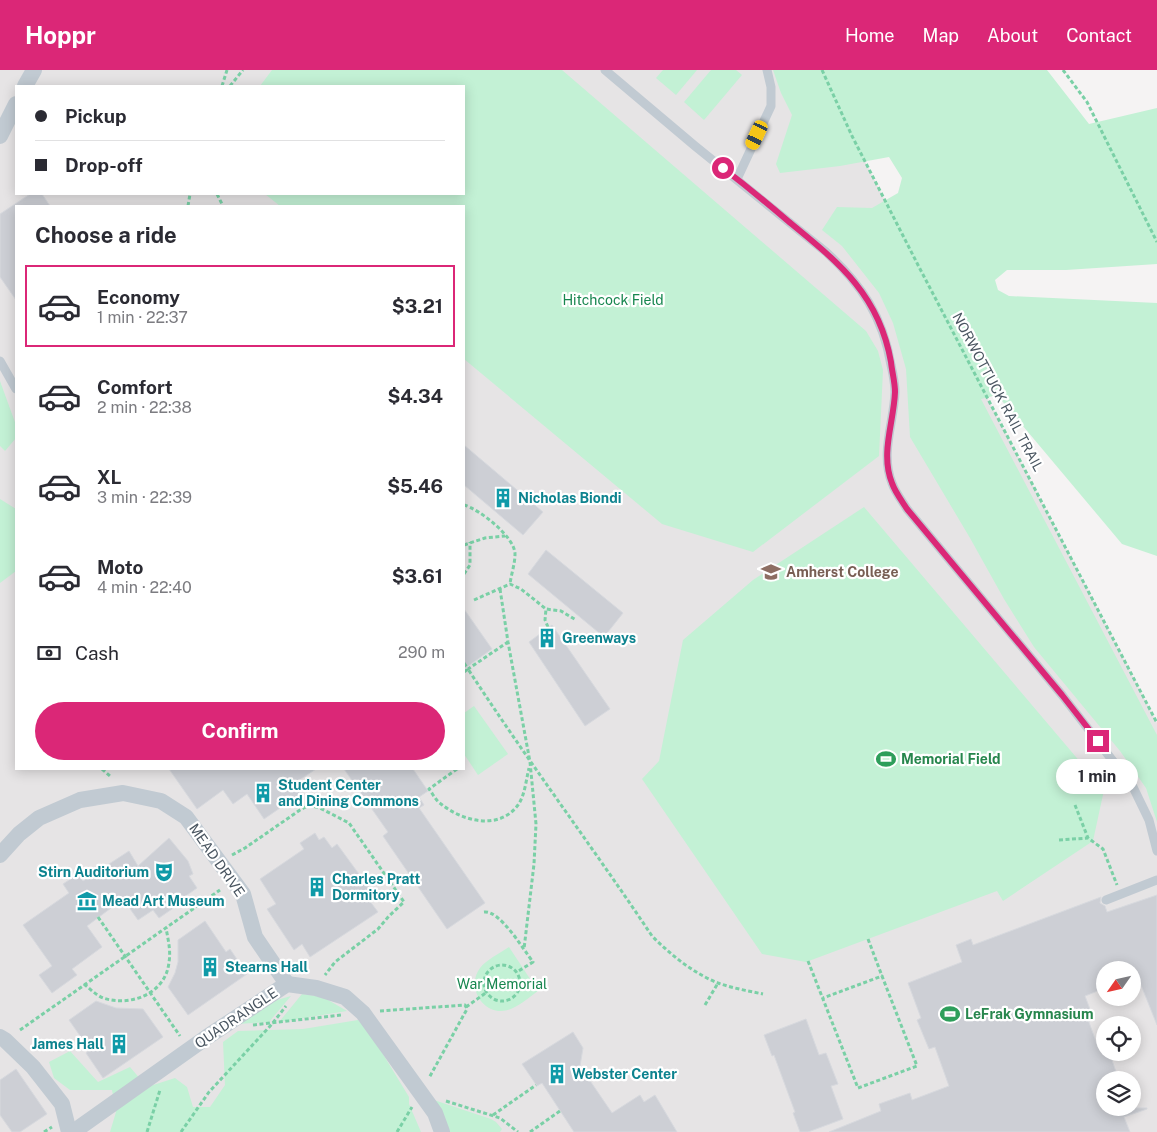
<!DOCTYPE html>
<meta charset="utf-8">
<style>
body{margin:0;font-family:"Public Sans",sans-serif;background:#f2f2f3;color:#2b2b33;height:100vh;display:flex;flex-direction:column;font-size:19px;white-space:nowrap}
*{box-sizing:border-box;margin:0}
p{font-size:16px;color:#7c7c81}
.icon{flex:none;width:28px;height:28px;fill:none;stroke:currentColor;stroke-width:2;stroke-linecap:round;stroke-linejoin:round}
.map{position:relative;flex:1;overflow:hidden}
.side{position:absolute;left:15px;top:135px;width:450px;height:565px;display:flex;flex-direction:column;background:#fff;border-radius:0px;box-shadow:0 2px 12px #0003}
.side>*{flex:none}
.banner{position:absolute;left:15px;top:15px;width:450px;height:110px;border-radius:0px;box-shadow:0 2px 12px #0003;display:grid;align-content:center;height:110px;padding:0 20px;background:#fff}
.needle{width:32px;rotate:236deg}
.buttons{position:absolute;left:1096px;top:891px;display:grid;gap:10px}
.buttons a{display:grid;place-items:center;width:45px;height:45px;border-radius:50%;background:#fff;box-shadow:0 2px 12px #0003;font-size:25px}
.end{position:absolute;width:22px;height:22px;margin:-11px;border:6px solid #db2777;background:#fff;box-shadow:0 0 0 2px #fff}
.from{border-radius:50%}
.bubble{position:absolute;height:35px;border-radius:18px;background:#fff;box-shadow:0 2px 12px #0003;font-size:16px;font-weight:700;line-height:35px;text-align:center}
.car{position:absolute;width:15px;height:30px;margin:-15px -8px;border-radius:6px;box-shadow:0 0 4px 1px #0007;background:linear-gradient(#f5c518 24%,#345 0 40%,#f5c518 0 76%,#345 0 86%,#f5c518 0)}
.banner b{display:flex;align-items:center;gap:18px;height:48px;font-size:19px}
.banner b+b{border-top:1px solid #e1e1e2}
.banner i{width:12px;height:12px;background:#2b2b33}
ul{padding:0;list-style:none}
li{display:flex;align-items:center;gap:15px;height:82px;margin:0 10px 8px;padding:0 10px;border:2px solid transparent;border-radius:0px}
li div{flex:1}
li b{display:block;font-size:19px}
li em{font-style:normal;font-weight:700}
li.selected{border-color:#db2777}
li>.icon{width:45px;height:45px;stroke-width:1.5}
h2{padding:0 20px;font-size:22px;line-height:60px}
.pay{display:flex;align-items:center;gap:12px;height:55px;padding:0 20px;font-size:19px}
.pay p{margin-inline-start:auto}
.cta{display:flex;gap:10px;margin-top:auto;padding:10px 20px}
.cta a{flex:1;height:58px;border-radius:30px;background:#db2777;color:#fff;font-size:20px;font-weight:700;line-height:58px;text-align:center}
header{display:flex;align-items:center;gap:30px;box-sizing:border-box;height:70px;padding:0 25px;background:#db2777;color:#fff}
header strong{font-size:24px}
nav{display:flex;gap:28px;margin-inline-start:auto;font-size:18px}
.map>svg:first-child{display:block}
.education{fill:#e6e4e5;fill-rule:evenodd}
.green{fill:#c3f1d5}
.building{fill:#cdcfd5;stroke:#d7d9de}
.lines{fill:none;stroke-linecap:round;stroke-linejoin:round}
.path{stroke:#7ad0a6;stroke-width:3;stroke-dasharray:4 2.5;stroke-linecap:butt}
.service{stroke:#c1cad2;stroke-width:9}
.minor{stroke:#c1cad2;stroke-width:16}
.route{stroke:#db2777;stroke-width:6}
.labels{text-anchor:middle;stroke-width:4.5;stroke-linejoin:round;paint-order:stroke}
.park-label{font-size:14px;fill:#17864f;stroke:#fff}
.street-label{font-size:14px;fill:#4a5661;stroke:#fff}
.culture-label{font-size:14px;font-weight:bold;fill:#0d838f;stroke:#fff;text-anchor:start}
.education-label{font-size:14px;font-weight:bold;fill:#785e54;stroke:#fff;text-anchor:start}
.leisure-label{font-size:14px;font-weight:bold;fill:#27864d;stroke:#fff;text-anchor:start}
</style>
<header>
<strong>Hoppr</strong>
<nav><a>Home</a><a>Map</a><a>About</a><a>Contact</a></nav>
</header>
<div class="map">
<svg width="1157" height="1062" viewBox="0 0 1157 1062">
<rect width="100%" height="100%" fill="#f5f3f3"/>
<path class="education" d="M0,0H822L852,66L918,195L1157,653V1062H0ZM16,16H464V124H16ZM16,136H464V699H16ZM1105,900H1132V928H1105ZM1105,955H1132V982H1105ZM1105,1010H1132V1038H1105Z"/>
<g class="green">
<path d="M272,0H562L866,261L878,281L883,300L879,386L753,482L662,454L464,289V136H280L265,124H464V16H260Z"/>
<path d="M663,0H697L676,25L656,8Z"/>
<path d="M711,0H736L742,5L704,50L684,32Z"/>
<path d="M773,0H1047L1089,54L1157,38V194L1066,200H1007L995,210L998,220L1009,226L1157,233V486L1122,474L997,325L981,329L1157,665V752L1146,718L1120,681L1034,577L1004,529L970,468L910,367L906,299L893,253L879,223L842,176L822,160L837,137L872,138L898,123L902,108L889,87L840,96L780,103L776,94L792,45L781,23Z"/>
<path d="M0,311L16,355V368L5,381L0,376Z"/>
<path d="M0,429L16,439V501L0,513Z"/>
<path d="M864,437L1104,720L1093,771L1003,831L997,821L806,892L762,884L642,709L659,691L683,570L753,510Z"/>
<path d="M474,636L508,684L478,705L464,684V643Z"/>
<path d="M509,877L538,921C527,929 514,941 501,941C480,941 467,915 480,898C486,890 500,883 509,877Z"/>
<path d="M302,924L323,927L347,941L279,952Z"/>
<path d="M291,926L269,952L238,954L277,930Z"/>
<path d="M358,950L369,961L409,1027V1034L421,1062H110L116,1042L112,1020H70L54,1008L49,992L70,981L98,1012L130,997L147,1017L175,1008L187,1017L193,1037H210L225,1015L223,972L238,961L303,959Z"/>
<path d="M428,1028L491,1049L496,1052L502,1059L500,1062H448Z"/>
</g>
<g class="building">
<path d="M30,124H42L50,136H16V230L0,207V144Z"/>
<path d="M464,375L543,442L523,465L464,415Z"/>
<path d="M546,480L623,543L604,567L528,504Z"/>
<path d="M464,539L492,579L464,599Z"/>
<path d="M552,555L610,639L585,656L529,572Z"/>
<path d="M169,699H316L295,713L302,723L264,749L247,724L233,734L223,720L197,739Z"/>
<path d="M344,699H413L428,721L419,727L424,735L419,738L485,833L447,859L383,766L388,762Z"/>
<path d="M315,763L319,770L324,767L332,778L337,774L375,826L369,830L378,842L310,887L302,874L294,880L267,839L276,834L260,809L304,779L300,773Z"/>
<path d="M169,768L188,791L193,804L189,806L197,818L180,830L182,832L159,848L153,840L138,850L123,829L87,856L102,877L72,899L77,905L52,923L39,905L52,896L23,855L69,823L63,814L78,804L83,811L129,781L138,796Z"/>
<path d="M1157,825V955L1135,900H1105V918L1085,926L1091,942L1086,944L1098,977L1105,975V982H1109L1119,1010H1105V1038H1147V1039L1124,1047L1130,1062H829L881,1041L879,1034L910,1023L912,1030L949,1016L935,977L929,979L917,950L921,948L908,913L962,892L956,875L971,869L973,875L1101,827L1100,833L1105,836L1107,842Z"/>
<path d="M205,851L226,882L230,879L247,904L188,945L168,917L175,903L178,892V870Z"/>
<path d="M96,931L116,938L143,939L163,967L103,1008L86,983L90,980L69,950Z"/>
<path d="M806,949L819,985L826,983L838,1014L831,1016L843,1049L808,1062H800L793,1043L795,1042L774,985L772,986L764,965Z"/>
<path d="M573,962L583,978L580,996L612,1043L640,1025L644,1032L655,1025L677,1062H574L542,1013L537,1016L522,994Z"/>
<path d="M16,999L47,1044L20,1062H12L0,1045V1010Z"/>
</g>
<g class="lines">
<g class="path">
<path d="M822,0L852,66L918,195L1157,653"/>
<path d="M1063,0L1087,32L1157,172"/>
<path d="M222,16L227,0"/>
<path d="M230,16L243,0"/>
<path d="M217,124L223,136"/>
<path d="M188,136L190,124"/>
<path d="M464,435C479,439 515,467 515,484C515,494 511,505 510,514"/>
<path d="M464,475L485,468L505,466"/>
<path d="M464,504L470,495V472"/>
<path d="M500,519L508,572L530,692L536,754L534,794L524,879"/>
<path d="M474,530L510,514L521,519L546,539"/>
<path d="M548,557L545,550L546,539L561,541L576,550"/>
<path d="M464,593L468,599L508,572"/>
<path d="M464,602L468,599C527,690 592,776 652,866C671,885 693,903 718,913C732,918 748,921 763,924"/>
<path d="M102,699L110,706"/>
<path d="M457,699L429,719C433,724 436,731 441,734C462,751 499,761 518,735C525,725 526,710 529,698"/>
<path d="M1075,735L1088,768"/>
<path d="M1059,770L1088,768L1103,779L1117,815"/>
<path d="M232,785L245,778L300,740L309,735L320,738L349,753L404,832L389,846L378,859L335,892L325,905"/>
<path d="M484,842C500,840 523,879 533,892L517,902"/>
<path d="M98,847L180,966"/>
<path d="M868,869L882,906"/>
<path d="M808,891L858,1018L917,996L882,906L823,928"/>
<circle cx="502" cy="913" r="18"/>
<path d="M84,914C90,919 96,925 103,928C130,937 166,924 169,892C171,881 168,869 166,858"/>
<path d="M705,935L718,913"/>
<path d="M466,937L487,922"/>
<path d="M380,941L465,935L467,939L429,1008"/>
<path d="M253,955L341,945"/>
<path d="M20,960L220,820"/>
<path d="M446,1031L500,1048L518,1062"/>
<path d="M493,1045L536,1015"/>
<path d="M44,1062L52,1057"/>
<path d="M147,1062L160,1020"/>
<path d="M181,1062L209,1022L272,954L286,936"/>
<path d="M397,1062L412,1037"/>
<path d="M530,1062L560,1041"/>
</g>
<g class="service">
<path d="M605,0L695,76L826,182C862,215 883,247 891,295C893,304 895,313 895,322C894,352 880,383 892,413C895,422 902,431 907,439L1062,625L1133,717L1149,750L1157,781"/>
<path d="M737,109L771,36V17L767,0"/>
<path d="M0,291L16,319"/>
<path d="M1106,830L1157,810"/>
</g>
<g class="minor">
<path d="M25,16L34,0"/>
<path d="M0,66L16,34"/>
<path d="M0,785L19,764L39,748L80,730L123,723L161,731L186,747L243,824L255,867L287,914"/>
<path d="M0,967L5,970L33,997L62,1034L69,1062"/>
<path d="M73,1062L207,967L287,914L316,918L345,927L363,943L435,1043L442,1062"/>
</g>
</g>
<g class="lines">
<path class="route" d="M723,98C745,115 767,133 788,151C838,192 879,224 891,292C892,302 895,312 895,322C894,352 880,383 892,413C895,422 902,431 907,439L1062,625L1098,671"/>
</g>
<defs>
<symbol id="building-bare" viewBox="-9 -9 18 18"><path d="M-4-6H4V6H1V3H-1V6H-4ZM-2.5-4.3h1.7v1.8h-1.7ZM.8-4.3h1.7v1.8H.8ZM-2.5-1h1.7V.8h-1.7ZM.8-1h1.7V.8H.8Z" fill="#0f9aa8" stroke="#fff" stroke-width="2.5" paint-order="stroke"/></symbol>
<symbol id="university-bare" viewBox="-9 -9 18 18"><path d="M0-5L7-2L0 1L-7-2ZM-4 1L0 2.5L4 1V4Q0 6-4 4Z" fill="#8d6e63" stroke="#fff" stroke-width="2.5" paint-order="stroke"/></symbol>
<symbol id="stadium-bare" viewBox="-9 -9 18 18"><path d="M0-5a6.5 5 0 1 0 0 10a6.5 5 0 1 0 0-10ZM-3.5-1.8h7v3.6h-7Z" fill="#2e9e5b" stroke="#fff" stroke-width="2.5" paint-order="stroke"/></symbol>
<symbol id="theatre-bare" viewBox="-9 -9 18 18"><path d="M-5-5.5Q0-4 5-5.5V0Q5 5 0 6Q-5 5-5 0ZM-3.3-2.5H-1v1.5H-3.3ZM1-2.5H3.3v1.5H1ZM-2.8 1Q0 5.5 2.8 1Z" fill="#0f9aa8" stroke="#fff" stroke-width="2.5" paint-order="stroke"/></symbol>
<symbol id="museum-bare" viewBox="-9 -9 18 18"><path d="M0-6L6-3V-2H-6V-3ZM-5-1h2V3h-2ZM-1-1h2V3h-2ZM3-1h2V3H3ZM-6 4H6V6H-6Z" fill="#0f9aa8" stroke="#fff" stroke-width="2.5" paint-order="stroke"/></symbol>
</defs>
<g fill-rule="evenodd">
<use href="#building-bare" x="489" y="414" width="28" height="28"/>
<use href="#university-bare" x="757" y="488" width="28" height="28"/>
<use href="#building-bare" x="533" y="554" width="28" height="28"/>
<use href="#stadium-bare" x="872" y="675" width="28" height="28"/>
<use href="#building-bare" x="249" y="709" width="28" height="28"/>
<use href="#theatre-bare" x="150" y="788" width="28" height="28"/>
<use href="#building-bare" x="303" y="803" width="28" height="28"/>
<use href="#museum-bare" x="73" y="817" width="28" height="28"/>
<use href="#building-bare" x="196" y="883" width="28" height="28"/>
<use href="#stadium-bare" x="936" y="930" width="28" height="28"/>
<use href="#building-bare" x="105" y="960" width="28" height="28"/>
<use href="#building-bare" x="543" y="990" width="28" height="28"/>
</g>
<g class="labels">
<g class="park-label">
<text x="613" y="235">Hitchcock Field</text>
<text x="502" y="919">War Memorial</text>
</g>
<g class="street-label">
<text transform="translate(998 322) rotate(62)" y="5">NORWOTTUCK RAIL TRAIL</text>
<text transform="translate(217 790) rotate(55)" y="5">MEAD DRIVE</text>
<text transform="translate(236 948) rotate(-34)" y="5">QUADRANGLE</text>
</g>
<g class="culture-label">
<text x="518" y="433">Nicholas Biondi</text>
<text x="562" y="573">Greenways</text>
<text x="278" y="720">Student Center<tspan x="278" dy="16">and Dining Commons</tspan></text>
<text x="149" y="807" text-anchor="end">Stirn Auditorium</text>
<text x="332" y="814">Charles Pratt<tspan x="332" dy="16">Dormitory</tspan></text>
<text x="102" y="836">Mead Art Museum</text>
<text x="225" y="902">Stearns Hall</text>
<text x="104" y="979" text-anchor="end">James Hall</text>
<text x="572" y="1009">Webster Center</text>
</g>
<g class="education-label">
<text x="786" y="507">Amherst College</text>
</g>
<g class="leisure-label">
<text x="901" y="694">Memorial Field</text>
<text x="965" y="949">LeFrak Gymnasium</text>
</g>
</g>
</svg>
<div class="buttons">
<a><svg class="needle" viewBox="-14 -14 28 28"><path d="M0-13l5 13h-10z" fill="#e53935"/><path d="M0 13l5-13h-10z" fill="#7c7c81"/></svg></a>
<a><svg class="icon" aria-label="locate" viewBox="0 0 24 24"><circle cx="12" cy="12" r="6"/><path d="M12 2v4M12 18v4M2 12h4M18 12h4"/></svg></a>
<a><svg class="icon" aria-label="layers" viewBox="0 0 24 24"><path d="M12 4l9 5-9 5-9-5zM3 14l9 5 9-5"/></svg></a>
</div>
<i class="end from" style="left:723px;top:98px"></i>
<i class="end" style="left:1098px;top:671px"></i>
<div class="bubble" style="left:1056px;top:689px;width:82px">1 min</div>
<i class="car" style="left:757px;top:65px;rotate:205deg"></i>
<div class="banner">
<b><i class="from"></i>Pickup</b>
<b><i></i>Drop-off</b>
</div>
<section class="side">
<h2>Choose a ride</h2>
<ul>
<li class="selected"><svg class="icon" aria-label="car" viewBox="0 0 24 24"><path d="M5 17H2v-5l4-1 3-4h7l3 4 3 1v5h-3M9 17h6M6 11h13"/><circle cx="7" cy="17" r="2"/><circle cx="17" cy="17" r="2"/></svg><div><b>Economy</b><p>1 min · 22:37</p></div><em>$3.21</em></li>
<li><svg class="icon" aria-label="car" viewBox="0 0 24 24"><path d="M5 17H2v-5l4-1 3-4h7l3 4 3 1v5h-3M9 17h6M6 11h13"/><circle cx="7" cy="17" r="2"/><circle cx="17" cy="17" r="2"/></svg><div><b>Comfort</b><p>2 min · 22:38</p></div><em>$4.34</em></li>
<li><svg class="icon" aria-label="car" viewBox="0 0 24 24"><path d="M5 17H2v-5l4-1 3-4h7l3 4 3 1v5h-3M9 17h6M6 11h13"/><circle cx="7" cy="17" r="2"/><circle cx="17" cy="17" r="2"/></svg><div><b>XL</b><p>3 min · 22:39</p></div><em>$5.46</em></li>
<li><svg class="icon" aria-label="car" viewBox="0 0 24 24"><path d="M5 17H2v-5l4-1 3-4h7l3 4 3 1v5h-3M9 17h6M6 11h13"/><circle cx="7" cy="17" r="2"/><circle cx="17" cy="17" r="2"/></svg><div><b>Moto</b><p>4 min · 22:40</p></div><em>$3.61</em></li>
</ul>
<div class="pay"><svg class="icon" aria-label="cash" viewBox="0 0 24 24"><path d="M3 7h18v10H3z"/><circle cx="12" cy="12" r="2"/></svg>Cash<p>290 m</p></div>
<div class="cta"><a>Confirm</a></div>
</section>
</div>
